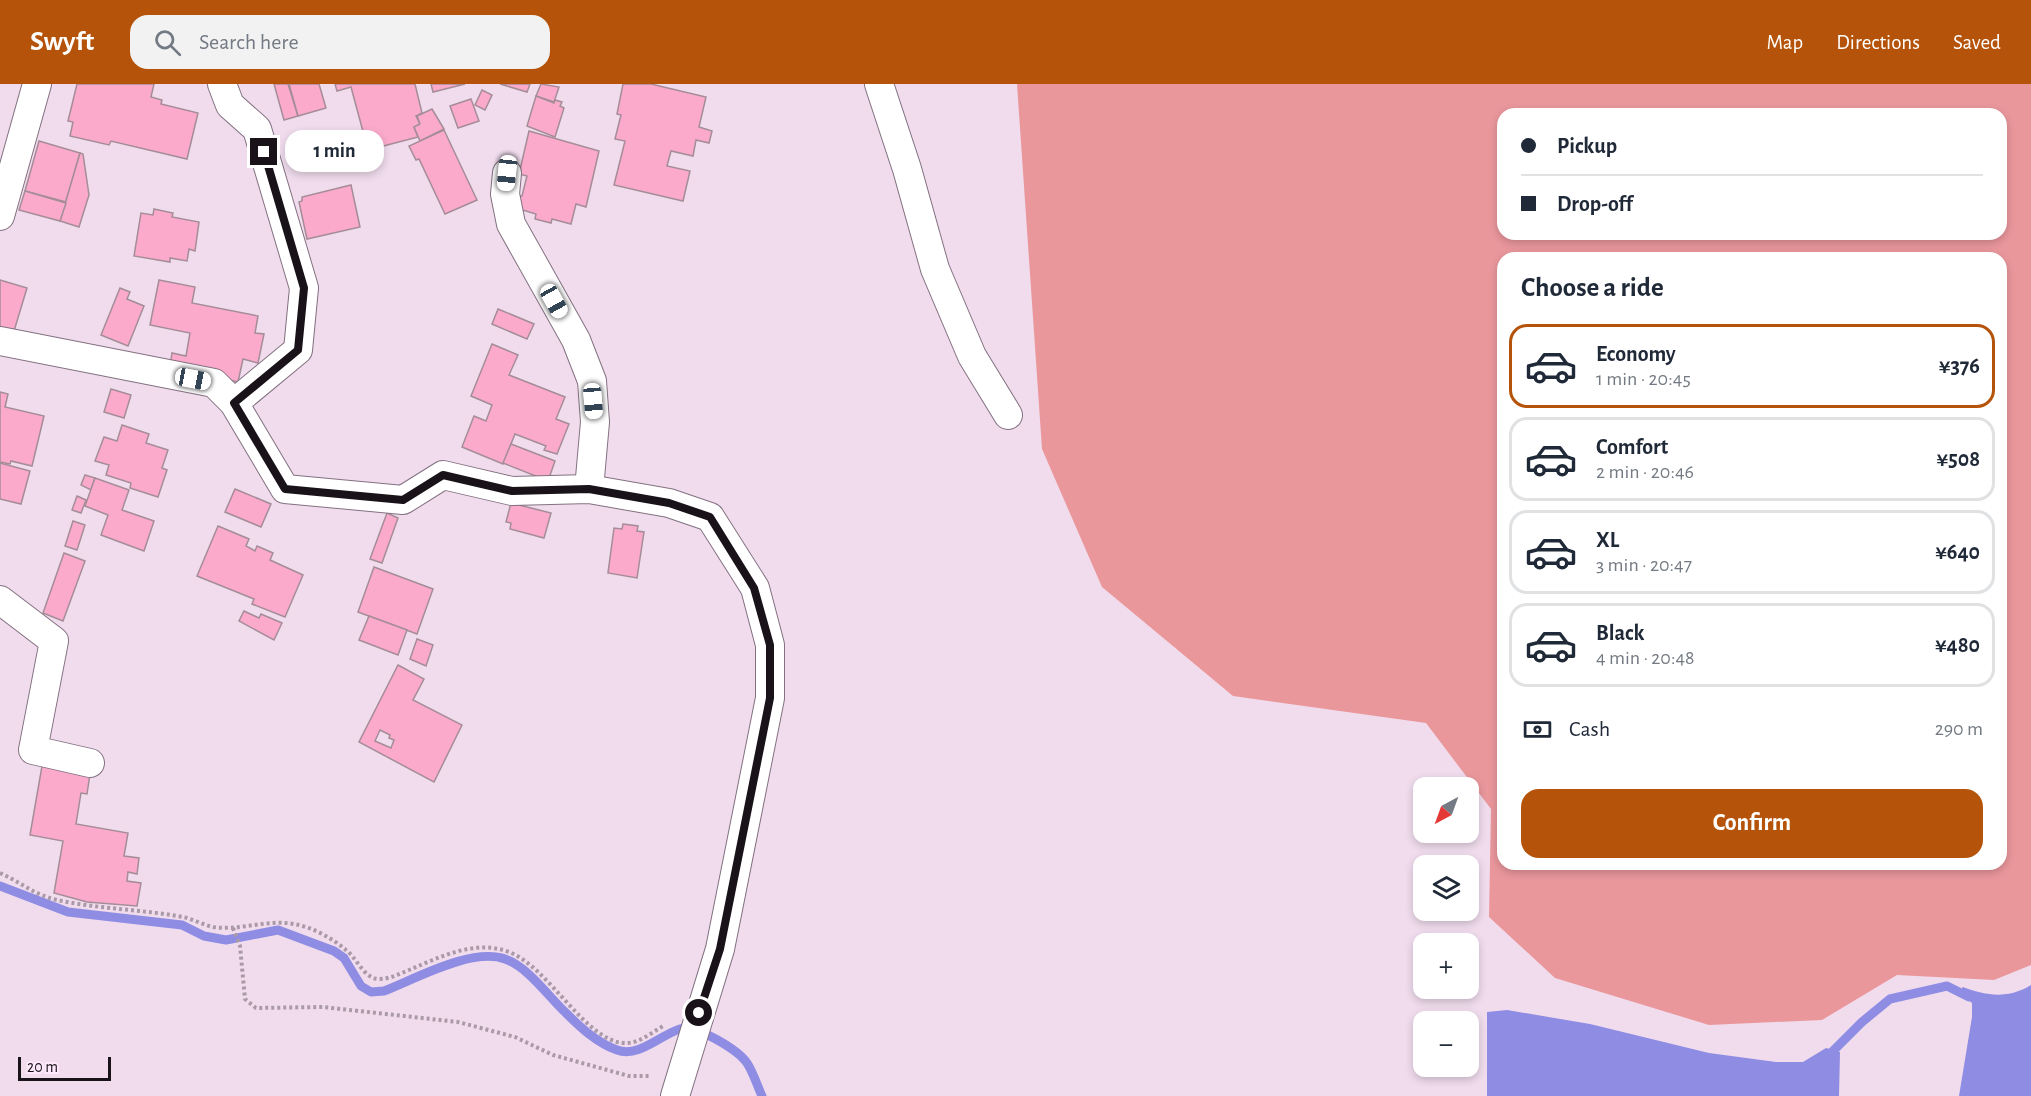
<!DOCTYPE html>
<meta charset="utf-8">
<style>
body{margin:0;font-family:"Alegreya Sans",sans-serif;background:#f2f2f3;color:#1f2937;height:100vh;display:flex;flex-direction:column;font-size:22px;white-space:nowrap}
*{box-sizing:border-box;margin:0}
p{font-size:20px;color:#747a83}
.icon{flex:none;width:33px;height:33px;fill:none;stroke:currentColor;stroke-width:2;stroke-linecap:round;stroke-linejoin:round}
.map{position:relative;flex:1;overflow:hidden}
.details{position:absolute;left:1497px;top:168px;width:510px;height:618px;display:flex;flex-direction:column;background:#fff;border-radius:18px;box-shadow:0 3px 9px #0003}
.details>*{flex:none}
.guide{position:absolute;left:1497px;top:24px;width:510px;height:132px;border-radius:18px;box-shadow:0 3px 9px #0003;display:grid;align-content:center;height:132px;padding:0 24px;background:#fff}
.needle{width:39px;rotate:221deg}
.tools{position:absolute;left:1413px;top:693px;display:grid;gap:12px}
.tools a{display:grid;place-items:center;width:66px;height:66px;border-radius:12px;background:#fff;box-shadow:0 3px 9px #0003;font-size:30px}
.scale{position:absolute;left:18px;bottom:15px;width:93px;box-sizing:border-box;padding-left:6px;border:3px solid #191319;border-top:0;font-size:16px;line-height:21px;white-space:nowrap;color:#191319;-webkit-text-stroke:4px #fde9fb;paint-order:stroke}
.end{position:absolute;width:27px;height:27px;margin:-14px;border:8px solid #191319;background:#fff;box-shadow:0 0 0 3px #fff}
.from{border-radius:50%}
.bubble{position:absolute;height:42px;border-radius:18px;background:#fff;box-shadow:0 3px 9px #0003;font-size:20px;font-weight:700;line-height:42px;text-align:center}
.car{position:absolute;width:18px;height:36px;margin:-18px -9px;border-radius:8px;box-shadow:0 0 4px 2px #0007;background:linear-gradient(#fff 24%,#345 0 40%,#fff 0 76%,#345 0 86%,#fff 0)}
.guide b{display:flex;align-items:center;gap:21px;height:57px;font-size:22px}
.guide b+b{border-top:2px solid #e0e1e3}
.guide i{width:15px;height:15px;background:#1f2937}
ul{padding:0;list-style:none}
li{display:flex;align-items:center;gap:18px;height:84px;margin:0 12px 9px;padding:0 12px;border:3px solid #e0e1e3;border-radius:18px}
li div{flex:1}
li b{display:block;font-size:22px}
li em{font-style:normal;font-weight:700}
li.current{border-color:#b45309}
li>.icon{width:54px;height:54px;stroke-width:1.5}
h2{padding:0 24px;font-size:27px;line-height:72px}
.pay{display:flex;align-items:center;gap:15px;height:66px;padding:0 24px;font-size:22px}
.pay p{margin-inline-start:auto}
.cta{display:flex;gap:12px;margin-top:auto;padding:12px 24px}
.cta a{flex:1;height:69px;border-radius:18px;background:#b45309;color:#fff;font-size:24px;font-weight:700;line-height:69px;text-align:center}
header{display:flex;align-items:center;gap:36px;box-sizing:border-box;height:84px;padding:0 30px;background:#b45309;color:#fff}
header strong{font-size:28px}
nav{display:flex;gap:33px;margin-inline-start:auto;font-size:21px}
.search{width:420px;height:54px;background:#f2f2f3;display:flex;align-items:center;gap:15px;box-sizing:border-box;padding:0 21px;border-radius:18px;color:#747a83;font-size:22px}
.map>svg:first-child{display:block}
.green{fill:#ea979c;fill-rule:evenodd}
.water{fill:#8f8ce4}
.lines{fill:none;stroke-linecap:round;stroke-linejoin:round}
.stream{stroke:#8f8ce4;stroke-width:9}
.building{fill:#fbaacc;stroke:#a58d97;stroke-width:1.5;fill-rule:evenodd}
.street-casing{stroke:#837180;stroke-width:30}
.path{stroke:#aa9aa8;stroke-width:4;stroke-dasharray:3 3;stroke-linecap:butt}
.street{stroke:#fff;stroke-width:28}
.route{stroke:#191319;stroke-width:8}
</style>
<header>
<strong>Swyft</strong>
<div class="search"><svg class="icon" aria-label="search" viewBox="0 0 24 24"><circle cx="10" cy="10" r="6"/><path d="M15 15l6 6"/></svg>Search here</div>
<nav><a>Map</a><a>Directions</a><a>Saved</a></nav>
</header>
<div class="map">
<svg width="2031" height="1012" viewBox="0 0 2031 1012">
<rect width="100%" height="100%" fill="#f0dced"/>
<path class="green" d="M1017,0H2031V881L1994,896L1897,891L1822,936L1709,941L1555,894L1489,833L1491,725L1426,639L1233,612L1102,503L1042,365ZM1503,30H2001V150H1503ZM1503,174H2001V780H1503Z"/>
<g class="water">
<path d="M2031,901V1012H1959L1972,933V919L1959,908L1963,903C1987,912 2008,915 2031,901Z"/>
<path d="M1507,926L1590,940L1709,969L1776,978H1803L1826,964L1840,968L1839,1012H1487V928Z"/>
</g>
<g class="lines">
<g class="stream">
<path d="M0,802L68,828L182,841L204,852L226,856L278,846L334,867L344,874L361,902L371,908L384,907C415,895 472,863 505,875C528,883 548,912 566,929C580,943 597,959 617,966C639,974 660,951 680,945C696,940 738,966 747,979C753,988 757,1001 762,1012"/>
<path d="M1827,973L1862,938L1890,915L1947,902L1969,913"/>
</g>
</g>
<g class="building">
<path d="M77,0H154L151,13L162,16L161,20L198,29L187,75L111,57L109,61L70,52L73,38L68,37Z"/>
<path d="M274,0H288L298,32L284,36Z"/>
<path d="M289,0H319L326,24L298,32Z"/>
<path d="M335,0H415L422,29L416,32L420,40L414,43L418,53L368,66L351,3L337,7Z"/>
<path d="M431,0H465L433,8Z"/>
<path d="M500,0H530L527,8Z"/>
<path d="M541,0L559,3L554,18L536,12Z"/>
<path d="M623,0H651L706,13L699,43L712,47L709,59L696,56L693,72L671,67L667,82L690,87L683,117L614,101L625,57L615,55L621,31L617,30Z"/>
<path d="M482,6L492,11L485,26L475,21Z"/>
<path d="M536,12L554,19L555,16L562,18L560,22L564,24L555,53L527,42Z"/>
<path d="M471,15L479,37L458,44L450,22Z"/>
<path d="M432,25L444,45L420,57L414,43L420,40L417,32Z"/>
<path d="M444,46L477,116L445,130L419,75L416,76L409,62Z"/>
<path d="M529,47L599,67L586,123L576,120L571,140L552,135L551,139L535,135L536,130L519,125L518,112H522L527,92L519,90Z"/>
<path d="M39,57L80,69L66,118L25,107Z"/>
<path d="M80,69L83,70L89,111L79,143L60,137Z"/>
<path d="M351,101L360,143L307,155L299,118L302,117V113Z"/>
<path d="M25,107L66,119L60,137L19,126Z"/>
<path d="M154,125L173,129L172,133L199,138L195,167L189,165L187,177L170,174V178L134,172L141,129L153,131Z"/>
<path d="M0,196L27,204L11,257L0,253Z"/>
<path d="M159,196L195,203L192,219L258,232L255,249L264,250L258,279L243,275L238,298L170,282L172,269L186,272L190,249L150,241Z"/>
<path d="M120,204L130,208L127,215L144,222L128,262L101,251Z"/>
<path d="M498,225L534,240L527,255L492,240Z"/>
<path d="M492,260L518,271L509,291L565,313L556,335L569,340L557,370L544,366L546,362L515,350L503,380L462,363L474,332L486,337L492,321L471,312Z"/>
<path d="M111,305L131,311L124,334L104,328Z"/>
<path d="M0,308L8,310L5,323L44,332L32,382L11,377L10,380L0,378Z"/>
<path d="M122,341L149,350L146,359L168,366L162,384L167,386L158,413L130,404L131,399L106,391L109,381L95,377L104,353L117,357Z"/>
<path d="M511,360L555,377L548,397L503,379Z"/>
<path d="M0,379L30,387L21,420L0,415Z"/>
<path d="M85,391L95,394L91,406L81,401Z"/>
<path d="M95,394L129,406L122,426L154,437L144,467L101,451L108,431L85,422Z"/>
<path d="M235,405L271,420L261,443L225,428Z"/>
<path d="M77,412L86,416L81,429L72,426Z"/>
<path d="M511,419L551,429L544,454L510,445L511,439L506,438Z"/>
<path d="M387,429L398,434L382,479L370,475Z"/>
<path d="M73,437L85,441L77,466L65,462Z"/>
<path d="M623,440L638,442L637,447L644,448L637,494L608,489L614,444L622,445Z"/>
<path d="M218,442L249,455L246,462L255,467L257,462L273,469L270,476L303,491L285,533L252,520L254,515L197,492Z"/>
<path d="M64,469L85,477L63,537L43,529Z"/>
<path d="M374,483L433,505L417,550L358,528Z"/>
<path d="M244,527L259,534L261,530L282,539L274,556L239,537Z"/>
<path d="M369,532L407,546L398,571L359,556Z"/>
<path d="M417,555L433,561L426,582L410,575Z"/>
<path d="M398,581L424,595L413,616L462,641L434,698L359,658ZM380,646L390,651L389,654L394,656L391,664L375,657Z"/>
<path d="M42,682L90,690L87,710L81,709L76,740L128,749L124,772L139,774L137,790L128,788L127,797L141,799L137,822L87,818L54,809L63,757L30,751Z"/>
</g>
<g class="lines">
<defs>
<g id="street">
<path d="M222,0L230,21L257,45L304,204L298,266L234,319"/>
<path d="M879,0L907,85L935,185L972,272L1008,331"/>
<path d="M507,89L505,110L511,140L576,256L592,297L595,338L589,405"/>
<path d="M0,132L37,0"/>
<path d="M0,257L214,299L234,319L285,405L403,416L443,391L512,407L589,405L669,419L710,433L755,504L770,561V614L720,865L675,1012"/>
<path d="M0,516L54,557L33,666L90,679"/>
</g>
</defs>
<use href="#street" class="street-casing"/>
<g class="path">
<path d="M0,789C18,797 34,810 53,815C95,825 140,825 183,833C193,835 203,841 213,843C240,847 266,835 294,840C312,843 332,854 346,866C357,874 364,895 379,895C390,895 399,890 409,886C440,873 475,855 509,868C549,883 585,957 624,959C639,960 652,948 665,941"/>
<path d="M233,844L240,862L245,915L256,924L323,923L458,938L515,953L553,971L629,992H649"/>
</g>
<use href="#street" class="street"/>
</g>
<g class="lines">
<path class="route" d="M264,68L304,204L298,266L234,319L285,405L403,416L443,391L512,407L589,405L669,419L710,433L754,504L770,561V614L720,865L699,929"/>
</g>
</svg>
<div class="tools">
<a><svg class="needle" viewBox="-14 -14 28 28"><path d="M0-13l5 13h-10z" fill="#e53935"/><path d="M0 13l5-13h-10z" fill="#747a83"/></svg></a>
<a><svg class="icon" aria-label="layers" viewBox="0 0 24 24"><path d="M12 4l9 5-9 5-9-5zM3 14l9 5 9-5"/></svg></a>
<a>+</a>
<a>−</a>
</div>
<div class="scale">20 m</div>
<i class="end from" style="left:699px;top:929px"></i>
<i class="end" style="left:264px;top:68px"></i>
<div class="bubble" style="left:285px;top:46px;width:99px">1 min</div>
<i class="car" style="left:507px;top:89px;rotate:186deg"></i>
<i class="car" style="left:554px;top:217px;rotate:151deg"></i>
<i class="car" style="left:193px;top:295px;rotate:101deg"></i>
<i class="car" style="left:593px;top:317px;rotate:175deg"></i>
<div class="guide">
<b><i class="from"></i>Pickup</b>
<b><i></i>Drop-off</b>
</div>
<section class="details">
<h2>Choose a ride</h2>
<ul>
<li class="current"><svg class="icon" aria-label="car" viewBox="0 0 24 24"><path d="M5 17H2v-5l4-1 3-4h7l3 4 3 1v5h-3M9 17h6M6 11h13"/><circle cx="7" cy="17" r="2"/><circle cx="17" cy="17" r="2"/></svg><div><b>Economy</b><p>1 min · 20:45</p></div><em>¥376</em></li>
<li><svg class="icon" aria-label="car" viewBox="0 0 24 24"><path d="M5 17H2v-5l4-1 3-4h7l3 4 3 1v5h-3M9 17h6M6 11h13"/><circle cx="7" cy="17" r="2"/><circle cx="17" cy="17" r="2"/></svg><div><b>Comfort</b><p>2 min · 20:46</p></div><em>¥508</em></li>
<li><svg class="icon" aria-label="car" viewBox="0 0 24 24"><path d="M5 17H2v-5l4-1 3-4h7l3 4 3 1v5h-3M9 17h6M6 11h13"/><circle cx="7" cy="17" r="2"/><circle cx="17" cy="17" r="2"/></svg><div><b>XL</b><p>3 min · 20:47</p></div><em>¥640</em></li>
<li><svg class="icon" aria-label="car" viewBox="0 0 24 24"><path d="M5 17H2v-5l4-1 3-4h7l3 4 3 1v5h-3M9 17h6M6 11h13"/><circle cx="7" cy="17" r="2"/><circle cx="17" cy="17" r="2"/></svg><div><b>Black</b><p>4 min · 20:48</p></div><em>¥480</em></li>
</ul>
<div class="pay"><svg class="icon" aria-label="cash" viewBox="0 0 24 24"><path d="M3 7h18v10H3z"/><circle cx="12" cy="12" r="2"/></svg>Cash<p>290 m</p></div>
<div class="cta"><a>Confirm</a></div>
</section>
</div>
